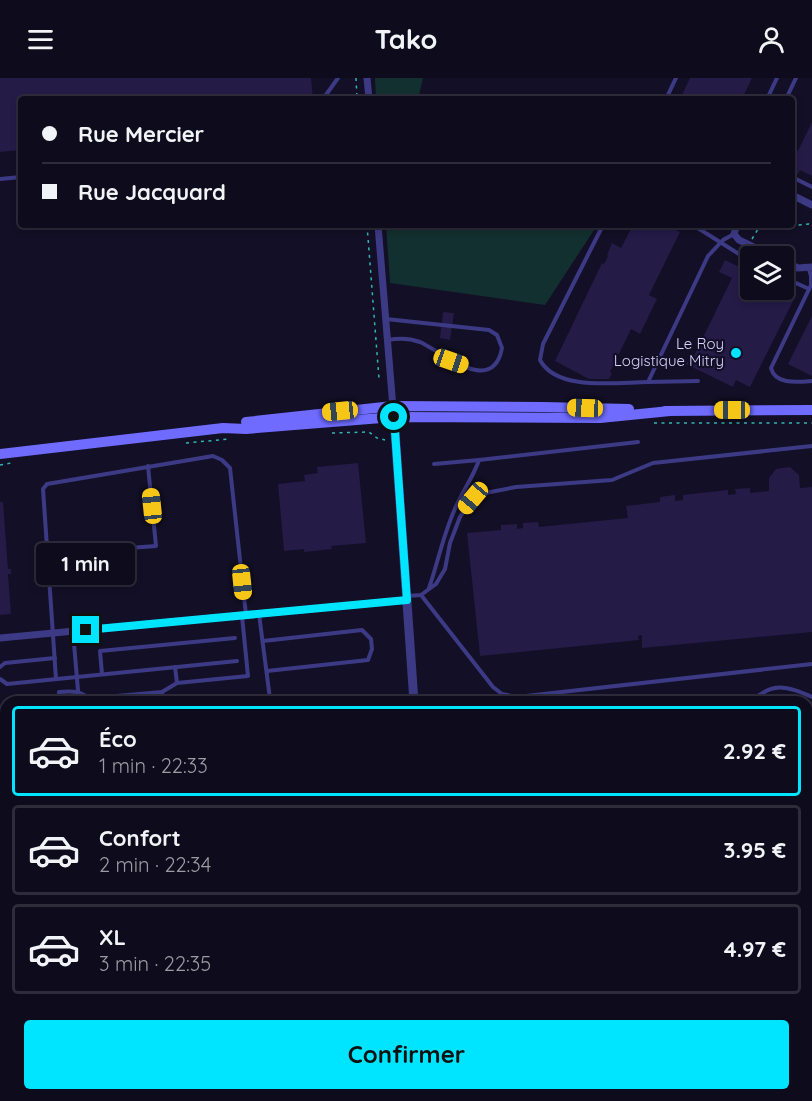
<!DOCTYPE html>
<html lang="fr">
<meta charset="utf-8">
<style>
body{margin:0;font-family:Quicksand,sans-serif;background:#171425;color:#f1f3f6;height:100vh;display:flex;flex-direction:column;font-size:22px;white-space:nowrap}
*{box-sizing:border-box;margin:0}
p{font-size:20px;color:#9b9ba3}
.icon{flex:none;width:33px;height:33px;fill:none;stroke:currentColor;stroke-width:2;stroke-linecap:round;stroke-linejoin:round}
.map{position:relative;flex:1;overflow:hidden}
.panel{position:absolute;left:0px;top:618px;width:813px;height:405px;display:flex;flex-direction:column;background:#0e0b1c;border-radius:18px 18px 0 0;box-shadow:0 3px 9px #0003,0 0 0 2px #2e2b3b}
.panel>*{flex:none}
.guide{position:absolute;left:18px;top:18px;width:777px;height:132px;border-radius:6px;box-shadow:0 3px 9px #0003,0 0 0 2px #2e2b3b;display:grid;align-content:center;height:132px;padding:0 24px;background:#0e0b1c}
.controls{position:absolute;left:740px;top:168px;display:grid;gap:12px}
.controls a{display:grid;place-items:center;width:54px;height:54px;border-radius:6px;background:#0e0b1c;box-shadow:0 3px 9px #0003,0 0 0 2px #2e2b3b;font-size:30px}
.end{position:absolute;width:27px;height:27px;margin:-14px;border:8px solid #00e5ff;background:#111;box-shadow:0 0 0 3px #111}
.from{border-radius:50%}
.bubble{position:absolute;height:42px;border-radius:6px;background:#0e0b1c;box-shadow:0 3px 9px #0003,0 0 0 2px #2e2b3b;font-size:20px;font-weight:800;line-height:42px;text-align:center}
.car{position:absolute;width:18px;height:36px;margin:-18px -9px;border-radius:8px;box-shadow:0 0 4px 2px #0007;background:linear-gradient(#f5c518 24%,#345 0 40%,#f5c518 0 76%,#345 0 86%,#f5c518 0)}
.guide b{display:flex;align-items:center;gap:21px;height:57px;font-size:22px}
.guide b+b{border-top:2px solid #2e2b3b}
.guide i{width:15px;height:15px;background:#f1f3f6}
ul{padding:10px 0 0;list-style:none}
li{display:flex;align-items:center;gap:18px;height:90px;margin:0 12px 9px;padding:0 12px;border:3px solid #2e2b3b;border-radius:6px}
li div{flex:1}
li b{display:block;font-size:22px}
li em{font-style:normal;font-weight:800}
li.on{border-color:#00e5ff}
li>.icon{width:54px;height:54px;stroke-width:1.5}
.primary-button{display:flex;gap:12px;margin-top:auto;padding:12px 24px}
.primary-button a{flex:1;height:69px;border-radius:6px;background:#00e5ff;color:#111;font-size:24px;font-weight:800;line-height:69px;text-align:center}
header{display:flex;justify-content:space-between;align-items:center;height:78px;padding:0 24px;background:#0e0b1c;font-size:27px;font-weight:800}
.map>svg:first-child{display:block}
.green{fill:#12302f}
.water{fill:#0c2248}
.building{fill:#241b47}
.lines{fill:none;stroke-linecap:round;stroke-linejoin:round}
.path{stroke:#2fb8b0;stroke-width:1.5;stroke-dasharray:3 4.5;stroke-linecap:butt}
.service{stroke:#3d3a85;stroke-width:4}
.minor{stroke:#3d3a85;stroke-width:7}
.tertiary{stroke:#3d3a85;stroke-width:9}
.secondary{stroke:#6f6bff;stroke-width:10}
.route{stroke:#00e5ff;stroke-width:8}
.poi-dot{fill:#00e5ff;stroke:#130f26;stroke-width:2}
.labels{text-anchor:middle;stroke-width:4.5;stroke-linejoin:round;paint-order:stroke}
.poi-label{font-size:15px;fill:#d9d4ff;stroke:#130f26;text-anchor:end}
</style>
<header><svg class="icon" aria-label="menu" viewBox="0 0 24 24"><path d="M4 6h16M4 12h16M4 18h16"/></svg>Tako<svg class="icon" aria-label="person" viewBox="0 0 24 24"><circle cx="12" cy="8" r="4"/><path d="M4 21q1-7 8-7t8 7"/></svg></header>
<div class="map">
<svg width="812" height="1023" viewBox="0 0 812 1023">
<rect width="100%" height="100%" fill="#130f26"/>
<g class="green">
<path d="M375,0H423L418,21H376Z"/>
<path d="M386,147H592L596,149L545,227L390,205Z"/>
</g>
<path class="water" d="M807,913H810L812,960L807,961Z"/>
<g class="building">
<path d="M0,0H311L313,21H21V72L0,74Z"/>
<path d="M690,0H752L742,21H680Z"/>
<path d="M812,44V98L800,92L798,96L792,94V70L798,73Z"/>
<path d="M633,147H665L680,154L649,217L657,221L640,256L631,251L610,294L612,295L609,301H589L555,283L602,185L604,186L608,178L607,177L612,165L621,170Z"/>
<path d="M725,182L746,192L745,195L750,197V212H780L795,219L750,309L736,302L733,309L686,286L690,279L693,280L732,200L719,194Z"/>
<path d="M443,234L454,235L450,262L440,260Z"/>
<path d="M812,238V298L788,286Z"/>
<path d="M358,385L366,465L331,468L332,471L304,474V471L284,473L278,406L305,403L304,397L318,395L317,389Z"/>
<path d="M790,389L799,397L800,410L812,409V554L642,570V557L638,558L639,562L480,578L467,455L501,452V447L517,446V451L523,450V445L538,444L539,449L628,440L626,428L660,424V419L675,417V423L683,422V417L728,412V417L736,416L735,411L750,410V415L769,413V400L776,391Z"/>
<path d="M0,424H3L8,491H11V496H8L11,536L0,537Z"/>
<path d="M812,672V696L807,687L808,678Z"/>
<path d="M0,680H6V709L0,710Z"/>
<rect x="0" y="742" width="6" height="30"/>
<rect x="0" y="807" width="6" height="128"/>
<path d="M155,1017H414V1023H156Z"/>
</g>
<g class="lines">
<g class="path">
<path d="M356,0L357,21"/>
<path d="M367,147L379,301H382"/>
<path d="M752,161L758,151L809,146L812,148"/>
<path d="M654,345H812"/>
<path d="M332,355L369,354L377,360L385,362"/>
<path d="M186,365L229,361"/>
<path d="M0,387L11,385"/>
<path d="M148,1017L149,1023"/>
<path d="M419,1017V1023"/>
</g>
<g class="service">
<path d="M323,21L338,0"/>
<path d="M666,21L676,0"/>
<path d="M767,21L777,0"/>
<path d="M786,21L796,0"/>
<path d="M792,99L812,109"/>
<path d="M0,101L21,99"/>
<path d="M603,147L543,266L540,282C557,314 618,304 648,304"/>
<path d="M693,147L750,183"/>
<path d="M809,191L811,198V207L771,290C775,307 798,304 812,303"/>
<path d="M783,199L809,211"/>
<path d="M386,241L489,252L497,257L502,270C493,319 442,274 420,264C409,260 399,260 388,262"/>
<path d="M698,303L648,304L708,178L723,162L734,156"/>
<path d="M434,386L479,382"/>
<path d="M47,476L156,468L148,388"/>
<path d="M429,510C438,484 443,458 454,433C461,415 473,400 479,382L638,364"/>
<path d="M421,517L493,609L502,616L517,619L812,586"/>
<path d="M407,518L421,517L436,506L445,491L450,465L460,439L473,420L480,416L516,409L612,402L653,385L812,368"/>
<path d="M259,536L270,621L268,624"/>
<path d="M73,554L79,624"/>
<path d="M263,563L362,552L371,561L372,571L368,582L267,593"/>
<path d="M0,589L5,585L55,580"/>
<path d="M175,589L177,605"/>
<path d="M102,596L100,573L235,560"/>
<path d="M0,601L7,606L237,583"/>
<path d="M56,601L43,411L47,406L213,378L222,382L230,390L246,537"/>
<path d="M162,614L163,624"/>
<path d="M105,619L162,614L177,605L248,598L242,538"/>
<path d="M59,624V614C72,613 83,612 92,624"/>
<path d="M751,624C773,603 786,608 812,619"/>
<path d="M0,634L6,633"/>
<path d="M0,662L6,664"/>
<path d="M0,727L6,726"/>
<path d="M807,737L812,733"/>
<path d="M807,784L811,790L812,797"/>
<path d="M0,786L6,785"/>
<path d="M807,895L812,894"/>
<path d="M0,947H6"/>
<path d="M807,987L812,986"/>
<path d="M446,1022L496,1017"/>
</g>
<g class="minor">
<path d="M367,0L369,21"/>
<path d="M792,117L812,127"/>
<path d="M378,147L393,330"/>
<path d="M737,147L734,156L739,162L773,178"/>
<path d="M783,183L798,190L812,189"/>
<path d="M0,560L407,522"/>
</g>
<g class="tertiary">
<path d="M394,339L414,624"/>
<path d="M445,1017L446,1023"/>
</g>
<g class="secondary">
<path d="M665,333L812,332"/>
<path d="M246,344L393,328L543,329L629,331"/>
<path d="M0,376L223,350L246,351L394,339L600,340L670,333"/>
</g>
</g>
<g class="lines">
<path class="route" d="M86,552L407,522L394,339"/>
</g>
<circle class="poi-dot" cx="736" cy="275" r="6"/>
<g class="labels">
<g class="poi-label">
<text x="724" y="271">Le Roy<tspan x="724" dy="17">Logistique Mitry</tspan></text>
</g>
</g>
</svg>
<div class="controls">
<a><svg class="icon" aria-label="layers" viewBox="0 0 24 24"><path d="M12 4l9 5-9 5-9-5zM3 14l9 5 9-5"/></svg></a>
</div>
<i class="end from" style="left:394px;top:339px"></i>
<i class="end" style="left:86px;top:552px"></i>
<div class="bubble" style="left:36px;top:465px;width:99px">1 min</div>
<i class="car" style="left:451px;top:283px;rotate:109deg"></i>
<i class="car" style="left:585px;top:330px;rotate:272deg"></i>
<i class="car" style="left:732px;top:332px;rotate:270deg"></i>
<i class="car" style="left:340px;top:333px;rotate:264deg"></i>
<i class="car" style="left:473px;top:420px;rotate:220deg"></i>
<i class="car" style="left:152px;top:428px;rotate:354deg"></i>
<i class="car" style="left:242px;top:504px;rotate:174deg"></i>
<div class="guide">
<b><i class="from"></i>Rue Mercier</b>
<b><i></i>Rue Jacquard</b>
</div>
<section class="panel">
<ul>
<li class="on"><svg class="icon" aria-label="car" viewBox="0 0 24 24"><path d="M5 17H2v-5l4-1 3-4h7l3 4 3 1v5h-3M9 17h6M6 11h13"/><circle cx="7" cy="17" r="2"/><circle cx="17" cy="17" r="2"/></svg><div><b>Éco</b><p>1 min · 22:33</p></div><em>2.92 €</em></li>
<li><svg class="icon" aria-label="car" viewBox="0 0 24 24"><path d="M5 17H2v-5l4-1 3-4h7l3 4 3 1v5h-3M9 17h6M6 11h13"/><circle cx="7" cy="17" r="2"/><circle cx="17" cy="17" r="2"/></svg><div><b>Confort</b><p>2 min · 22:34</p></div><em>3.95 €</em></li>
<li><svg class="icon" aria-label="car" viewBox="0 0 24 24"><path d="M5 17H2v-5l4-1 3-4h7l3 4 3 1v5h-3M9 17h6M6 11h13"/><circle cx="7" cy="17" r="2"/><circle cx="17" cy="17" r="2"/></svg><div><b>XL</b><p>3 min · 22:35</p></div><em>4.97 €</em></li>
</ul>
<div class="primary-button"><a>Confirmer</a></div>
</section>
</div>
